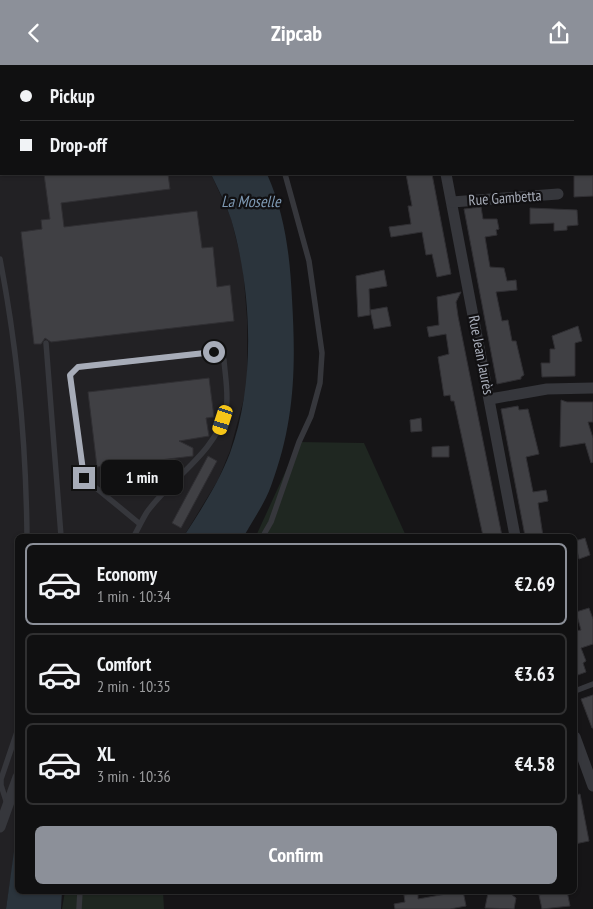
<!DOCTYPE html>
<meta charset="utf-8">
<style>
body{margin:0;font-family:"PT Sans Narrow",sans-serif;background:#19191a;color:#f1f3f6;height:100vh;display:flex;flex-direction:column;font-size:19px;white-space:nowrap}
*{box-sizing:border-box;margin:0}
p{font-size:16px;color:#9c9d9f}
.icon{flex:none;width:28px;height:28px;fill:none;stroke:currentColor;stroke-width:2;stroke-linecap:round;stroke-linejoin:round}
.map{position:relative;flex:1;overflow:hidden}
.panel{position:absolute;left:15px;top:469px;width:562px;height:360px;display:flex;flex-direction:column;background:#101011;border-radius:8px;box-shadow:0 1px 4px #0004,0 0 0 1px #303031}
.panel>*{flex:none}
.hud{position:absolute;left:0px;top:0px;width:594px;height:110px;box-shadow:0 1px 4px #0004,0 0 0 1px #303031;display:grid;align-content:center;height:110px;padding:0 20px;background:#101011}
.end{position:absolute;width:22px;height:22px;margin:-11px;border:6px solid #a7acb8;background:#111;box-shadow:0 0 0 2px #111}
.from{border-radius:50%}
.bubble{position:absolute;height:35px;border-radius:8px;background:#101011;box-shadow:0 1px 4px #0004,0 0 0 1px #303031;font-size:16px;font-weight:800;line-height:35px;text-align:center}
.car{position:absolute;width:15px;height:30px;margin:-15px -8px;border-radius:6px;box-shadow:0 0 4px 1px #0007;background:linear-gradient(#f5c518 24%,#345 0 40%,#f5c518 0 76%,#345 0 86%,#f5c518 0)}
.hud b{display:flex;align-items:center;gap:18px;height:48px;font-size:19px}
.hud b+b{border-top:1px solid #303031}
.hud i{width:12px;height:12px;background:#f1f3f6}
ul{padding:9px 0 0;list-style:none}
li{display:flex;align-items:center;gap:15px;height:82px;margin:0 10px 8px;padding:0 10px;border:2px solid #303031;border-radius:8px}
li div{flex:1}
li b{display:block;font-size:19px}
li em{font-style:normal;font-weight:800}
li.active{border-color:#8c9099}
li>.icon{width:45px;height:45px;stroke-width:1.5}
.button{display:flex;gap:10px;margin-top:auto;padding:10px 20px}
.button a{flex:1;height:58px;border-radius:8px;background:#8c9099;color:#fff;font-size:20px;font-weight:800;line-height:58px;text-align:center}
header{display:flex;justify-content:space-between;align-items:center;height:65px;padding:0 20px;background:#8c9099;color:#fff;font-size:22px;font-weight:800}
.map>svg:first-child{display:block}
.built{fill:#222124}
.green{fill:#1f2721}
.water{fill:#2b343c}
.building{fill:#404044;stroke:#302f33}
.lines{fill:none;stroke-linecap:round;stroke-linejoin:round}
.service{stroke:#36373c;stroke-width:5.5}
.minor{stroke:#36373c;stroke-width:11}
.route{stroke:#a7acb8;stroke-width:6}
.labels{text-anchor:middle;stroke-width:4.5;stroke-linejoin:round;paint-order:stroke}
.street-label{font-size:15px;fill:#a7acb8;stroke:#111012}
.water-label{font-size:16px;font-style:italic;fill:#7e99b3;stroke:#111012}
</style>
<header><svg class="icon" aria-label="back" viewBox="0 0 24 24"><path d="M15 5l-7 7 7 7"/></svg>Zipcab<svg class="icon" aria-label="share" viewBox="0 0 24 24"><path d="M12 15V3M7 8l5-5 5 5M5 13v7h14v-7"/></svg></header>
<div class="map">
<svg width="593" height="844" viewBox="0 0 593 844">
<rect width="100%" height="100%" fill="#161517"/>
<path class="built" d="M0,0L126,1H1V109H211L231,153L243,202L247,254V322L230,386L218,415L184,471H18V765L6,844H0Z"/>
<g class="green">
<path d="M299,377L364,378L406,471H256Z"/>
<path d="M65,826H163L164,844H62Z"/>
</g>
<g class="water">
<path d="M211,109H267C285,149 290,191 292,234C296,302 295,357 271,421C265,438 253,455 244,471H184C201,445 219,417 230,388C256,318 252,225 231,154C226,139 218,124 211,109Z"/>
<path d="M17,765L18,826H62L61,844H6Z"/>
</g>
<g class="building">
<path d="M44,109H168L170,124L61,138L64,162L197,146L202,183L213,182L217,222L230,220L234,256L51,277L45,273L41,279H34L21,167L42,164L41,155L50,154Z"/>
<path d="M406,109H432L451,209L437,212L432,189L426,190L422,167L391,172L389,162L411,159L408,141H412Z"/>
<path d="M574,109H593V131L574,132Z"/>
<path d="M481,142L483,154H497L499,164L496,165L497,170L485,172L490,202L504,203L507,216L516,215L517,225L496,227L502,256L508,255L512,276H516L524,310L521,312V314L497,319L464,144Z"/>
<path d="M530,143L577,145L578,160L567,161V165L554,166V158L530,159Z"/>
<path d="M384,205L387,221L369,224L370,245L387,242L391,261L374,264L370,245V250L358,252L356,211Z"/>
<path d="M461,227L456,237L458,251L502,471H483L454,336H451L450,330L444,331L438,292L449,289L446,269L429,272L427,262L439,260L437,232Z"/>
<path d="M578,261L582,276L575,278V311L542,312L541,298H550V284H555L552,271Z"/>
<path d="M209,313L214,352L206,353L209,371L179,376L193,383V391L135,398L136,400L121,402V399L97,402L88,327Z"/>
<path d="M561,335L567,337H593V357H588L593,373V397L591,398L585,378L560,382Z"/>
<path d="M518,341L519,345L528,344L539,389L526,392L533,427L546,425L547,430L548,436L538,438L543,471H525L501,344Z"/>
<path d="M421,353L422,366L411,367L410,355Z"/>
<path d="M449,381V392H432V382Z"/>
<path d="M208,391L217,396L181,463L172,458Z"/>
<path d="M585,473L590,490L579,494L575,476Z"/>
<path d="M589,543L593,554V579L581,583L586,596L583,598L586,607L575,611V566L581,565L576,547Z"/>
<path d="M593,630V663H592L581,634Z"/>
<path d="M580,729L589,776L575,779V730Z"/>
<path d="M463,826L466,841L450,844H395L394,839L405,837L404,830L418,828V834Z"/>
<path d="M493,826H513L512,830L516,833L514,844L485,843L488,828Z"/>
<path d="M560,826H567L570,841L542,844L539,830Z"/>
</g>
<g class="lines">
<g class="service">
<path d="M26,0L28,1"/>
<path d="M226,0L227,1"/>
<path d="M0,194C18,287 26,376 27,471"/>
<path d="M46,278L61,471"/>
<path d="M134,471C138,464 142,455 147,447C172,412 215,389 226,345C229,330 225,310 224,295L214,287L78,302L70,311L84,413L140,459"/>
<path d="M263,471L271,457L299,377L311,351L320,318L322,288L309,196L285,109"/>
<path d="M575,626L593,619"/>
<path d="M7,739L1,720V714L18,664"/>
<path d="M79,844L80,826"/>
</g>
<g class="minor">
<path d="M374,0L376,1"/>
<path d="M446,109L515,471"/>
<path d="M452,137L558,129"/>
<path d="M490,334L547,324L593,323"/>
<path d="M575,672L593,721"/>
<path d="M0,762L18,712"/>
</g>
</g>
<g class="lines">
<path class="route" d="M84,413L70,310L78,302L214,287"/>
</g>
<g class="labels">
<g class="street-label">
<text transform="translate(505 133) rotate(-4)" y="5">Rue Gambetta</text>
<text transform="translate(481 290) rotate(79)" y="5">Rue Jean Jaurès</text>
</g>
<g class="water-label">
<text x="251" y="142">La Moselle</text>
</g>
</g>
</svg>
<i class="end from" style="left:214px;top:287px"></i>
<i class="end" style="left:84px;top:413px"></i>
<div class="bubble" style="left:101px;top:395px;width:82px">1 min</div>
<i class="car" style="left:223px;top:355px;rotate:198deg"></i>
<div class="hud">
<b><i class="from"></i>Pickup</b>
<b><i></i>Drop-off</b>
</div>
<section class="panel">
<ul>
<li class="active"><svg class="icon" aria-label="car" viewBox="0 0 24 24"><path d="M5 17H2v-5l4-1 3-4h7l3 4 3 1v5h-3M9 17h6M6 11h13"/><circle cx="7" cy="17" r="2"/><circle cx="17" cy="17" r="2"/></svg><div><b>Economy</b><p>1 min · 10:34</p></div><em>€2.69</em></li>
<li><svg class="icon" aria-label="car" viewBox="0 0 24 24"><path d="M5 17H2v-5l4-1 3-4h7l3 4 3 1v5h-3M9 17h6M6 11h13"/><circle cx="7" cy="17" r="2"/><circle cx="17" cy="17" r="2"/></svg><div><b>Comfort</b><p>2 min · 10:35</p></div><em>€3.63</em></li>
<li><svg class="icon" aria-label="car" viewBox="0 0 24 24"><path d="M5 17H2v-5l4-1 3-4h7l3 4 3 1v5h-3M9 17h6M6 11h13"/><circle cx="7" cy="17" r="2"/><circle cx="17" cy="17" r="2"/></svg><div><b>XL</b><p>3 min · 10:36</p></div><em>€4.58</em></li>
</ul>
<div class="button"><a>Confirm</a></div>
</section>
</div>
